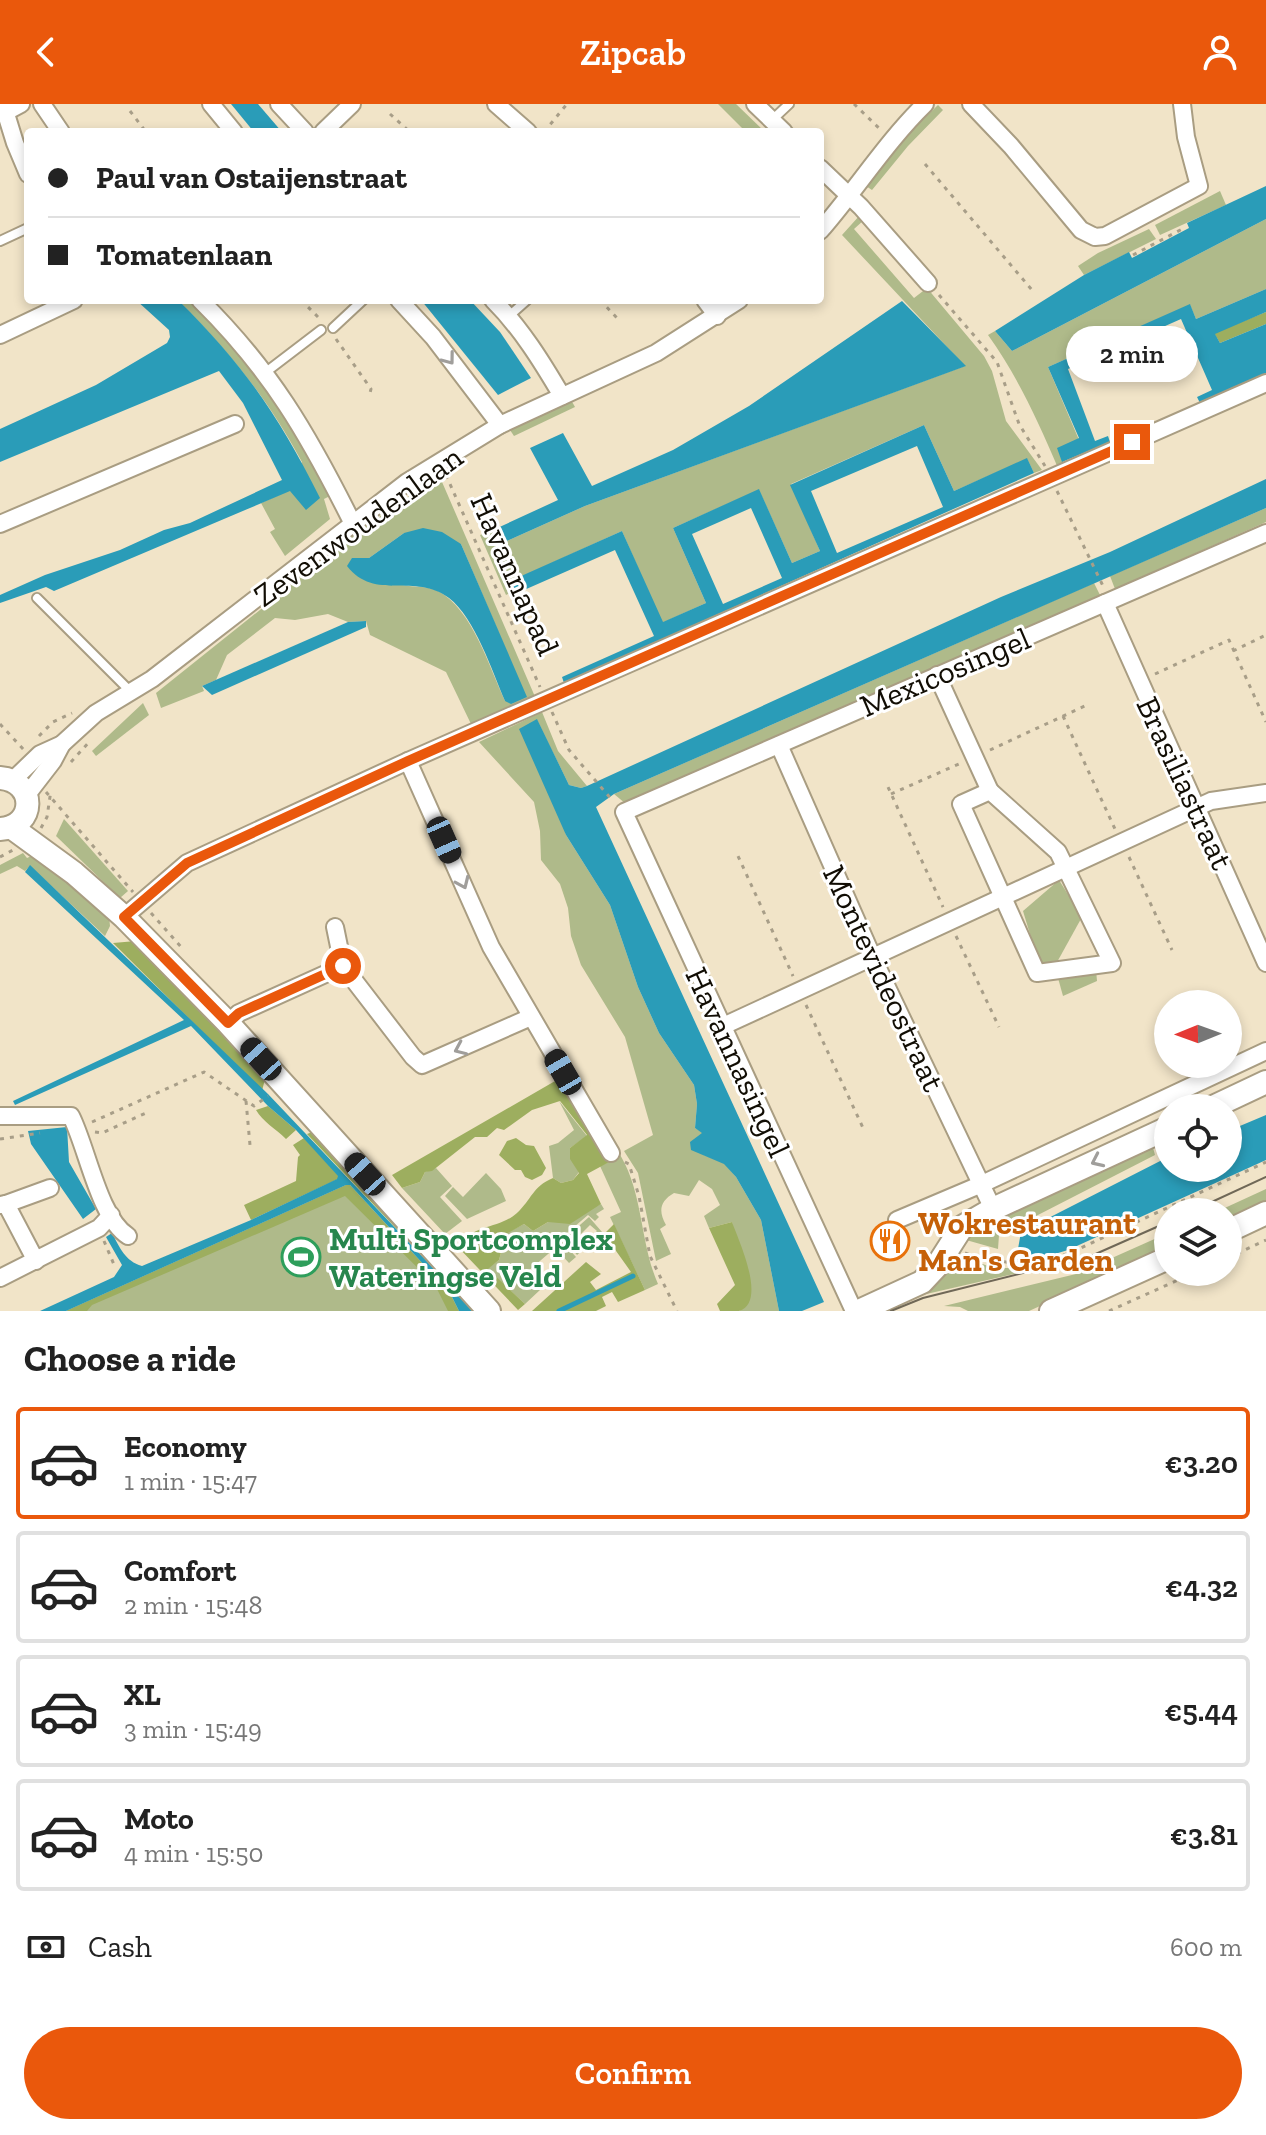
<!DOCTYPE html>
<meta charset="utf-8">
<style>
body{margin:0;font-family:"Zilla Slab",serif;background:#f6f6f6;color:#222;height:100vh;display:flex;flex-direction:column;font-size:30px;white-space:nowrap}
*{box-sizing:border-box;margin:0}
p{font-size:26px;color:#767676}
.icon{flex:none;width:44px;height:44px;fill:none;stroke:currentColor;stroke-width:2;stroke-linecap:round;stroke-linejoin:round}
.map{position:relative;height:1207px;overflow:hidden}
.drawer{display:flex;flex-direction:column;background:#fff;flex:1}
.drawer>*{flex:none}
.top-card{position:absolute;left:24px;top:24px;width:800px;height:176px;border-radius:8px;box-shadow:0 4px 12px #0003;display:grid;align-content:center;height:176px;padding:0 24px;background:#fff}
.needle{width:52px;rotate:269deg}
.buttons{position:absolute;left:1154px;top:886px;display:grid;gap:16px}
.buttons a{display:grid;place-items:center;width:88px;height:88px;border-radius:50%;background:#fff;box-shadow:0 4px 12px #0003;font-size:40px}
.end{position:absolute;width:36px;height:36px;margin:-18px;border:10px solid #ea580c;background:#fff;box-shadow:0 0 0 4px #fff}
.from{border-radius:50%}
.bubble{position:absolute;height:56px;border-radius:28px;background:#fff;box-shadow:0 4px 12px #0003;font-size:26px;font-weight:600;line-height:56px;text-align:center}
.car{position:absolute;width:24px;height:48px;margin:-24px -12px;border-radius:10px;box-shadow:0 0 6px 2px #0007;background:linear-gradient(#222 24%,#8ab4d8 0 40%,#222 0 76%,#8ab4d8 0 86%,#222 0)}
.top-card b{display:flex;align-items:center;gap:28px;height:76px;font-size:30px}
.top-card b+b{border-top:2px solid #e0e0e0}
.top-card i{width:20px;height:20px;background:#222}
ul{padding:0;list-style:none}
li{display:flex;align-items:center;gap:24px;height:112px;margin:0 16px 12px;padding:0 8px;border:4px solid #e0e0e0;border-radius:8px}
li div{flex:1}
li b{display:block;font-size:30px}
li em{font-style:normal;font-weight:600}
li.active{border-color:#ea580c}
li>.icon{width:72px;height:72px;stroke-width:1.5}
h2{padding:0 24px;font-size:36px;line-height:96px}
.pay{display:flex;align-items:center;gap:20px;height:88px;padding:0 24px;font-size:30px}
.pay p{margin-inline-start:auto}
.primary-button{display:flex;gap:16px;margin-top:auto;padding:16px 24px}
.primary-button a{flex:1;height:92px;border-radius:48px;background:#ea580c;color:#fff;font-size:32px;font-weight:600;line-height:92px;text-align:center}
header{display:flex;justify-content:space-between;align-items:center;height:104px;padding:0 24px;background:#ea580c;color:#fff;font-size:36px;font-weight:600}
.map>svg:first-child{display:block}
.green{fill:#afba8a;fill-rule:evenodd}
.forest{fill:#9dae5f}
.water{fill:#2a9cb8;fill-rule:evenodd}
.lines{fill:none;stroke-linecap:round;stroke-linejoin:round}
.stream{stroke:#2a9cb8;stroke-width:5}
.lane-casing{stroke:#a99d82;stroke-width:12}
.street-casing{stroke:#a99d82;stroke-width:20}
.secondary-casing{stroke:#a99d82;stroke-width:26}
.path{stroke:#a89e88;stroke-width:3;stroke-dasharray:4 6;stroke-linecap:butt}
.lane{stroke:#fff;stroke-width:8}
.street{stroke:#fff;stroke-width:16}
.secondary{stroke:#fff;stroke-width:22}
.tram{stroke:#706857;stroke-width:2}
.oneway{stroke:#a09e9b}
.route{stroke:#ea580c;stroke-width:10}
.labels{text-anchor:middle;stroke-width:6;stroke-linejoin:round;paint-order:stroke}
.street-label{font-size:32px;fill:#110d04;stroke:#fff}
.food-label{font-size:32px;font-weight:bold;fill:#c56008;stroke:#fff;text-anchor:start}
.leisure-label{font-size:32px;font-weight:bold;fill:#27864d;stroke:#fff;text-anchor:start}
</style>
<header><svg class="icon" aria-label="back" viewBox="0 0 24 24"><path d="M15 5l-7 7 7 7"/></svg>Zipcab<svg class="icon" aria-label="person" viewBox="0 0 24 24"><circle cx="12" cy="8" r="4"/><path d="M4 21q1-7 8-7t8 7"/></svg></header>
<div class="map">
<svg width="1266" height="1207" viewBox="0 0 1266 1207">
<rect width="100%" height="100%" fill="#f1e4c8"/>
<g class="green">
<path d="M718,0H736L765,28H746Z"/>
<path d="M938,1L943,6L908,42L872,86L866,82L906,32Z"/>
<path d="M1220,87L1226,101L1160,131L1155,121Z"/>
<path d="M860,111L864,116L854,125L914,194L927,184L984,252L992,267L1006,317L1042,366L1034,369L1027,355L954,387L924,321L791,380L820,447L792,459L759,386L673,424L706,499L662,519L622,427L510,478L514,487L506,491L480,431L493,426L500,440L585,402L965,262L842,131Z"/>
<path d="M1266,115V185L1196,215L1190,201L1048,263L1079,336L1063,358L1110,338V342L1058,364C1038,317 1018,273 988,231L995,227L1012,247Z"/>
<path d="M1149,125L1156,135L1084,171L1078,162L1098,149Z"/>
<path d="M178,196H190C233,237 269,281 300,331C312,350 320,372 330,392L324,395L330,415L285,452L270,428L275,425L261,399L290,386L302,358C266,292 230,249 178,196Z"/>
<path d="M571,296L575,303L514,332L510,326Z"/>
<path d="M439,371L536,595L463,629L461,625L471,620L446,568L370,531L366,517L348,518L328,510L295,516L275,514L227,551L216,576L202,582L204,587L161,604L156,589L355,430ZM404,429L461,440L526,593L505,597C489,563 473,506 438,487C425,480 409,485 396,479C381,473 366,462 352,454H369Z"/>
<path d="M1266,404V418L1115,485L1110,472Z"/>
<path d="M1094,479L1100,491L626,700L614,690Z"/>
<path d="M143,599L149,611L96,652L92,647Z"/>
<path d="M542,608L558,647L587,682L581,684L569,681L537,616L566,731L610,801L638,883L659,929L694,981L697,1000L695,1024L714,1035L704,1051L724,1059L736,1073L761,1116L779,1207H739L745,1203L732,1118L709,1124L704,1112L720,1101L712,1085L699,1076L689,1092L674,1089C660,1097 658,1107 666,1121L660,1125L671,1150L656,1157L638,1069L624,1047L653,1031L625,933L581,861L571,832L568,804L560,780L541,756L540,727L534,698L479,638Z"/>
<path d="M64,715L128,787L120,794L56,732Z"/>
<path d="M23,749L27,754L36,750L109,812L110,822L105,832L30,762L25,767L17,762L0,770V761Z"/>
<path d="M1059,776L1082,813L1056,860H1039L1023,807Z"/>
<path d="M1096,866L1097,877L1063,892L1058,874L1062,871Z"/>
<path d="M559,997L587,1032L570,1044L571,1055L579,1068L573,1076L561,1079L553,1074L549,1042L558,1039L574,1026Z"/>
<path d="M1152,1040L1155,1051L999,1131L998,1145L959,1134L976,1123Z"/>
<path d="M617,1046C644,1086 639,1137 658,1180L645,1186L610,1113L621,1108L600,1062L611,1057Z"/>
<path d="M436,1064L452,1082L440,1093L462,1117L445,1130L402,1084L420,1078L425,1068Z"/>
<path d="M486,1069L501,1085L506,1097L467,1115L445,1092L453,1083L463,1093Z"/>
<path d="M346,1081L459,1207H66Z"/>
<path d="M1266,1085V1100L1228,1117V1108H1216Z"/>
<path d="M601,1100L604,1105L596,1110L599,1113L595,1117L588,1111L560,1135L576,1153L569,1159L555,1144L526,1169L540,1186L525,1200L487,1165L499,1156L506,1129L524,1120L533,1127L548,1118H562Z"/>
<path d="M589,1113L602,1128L577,1151L572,1145L578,1140L580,1142L597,1127L590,1121L569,1142L564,1135Z"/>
<path d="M1168,1129V1144L1029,1207H968L960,1203L944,1202L1076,1170Z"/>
<path d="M954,1150L994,1164H1040L922,1191L881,1207C910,1192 943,1182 954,1150Z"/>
</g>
<g class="forest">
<path d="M1266,208V220L1220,239L1214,229Z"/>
<path d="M136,837L266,971L262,987L113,839Z"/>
<path d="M562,973L611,1057L587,1070L601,1100L570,1120L548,1118L533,1127L524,1120L506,1130L499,1156L488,1165L525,1200L518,1206L457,1142C474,1120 499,1125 517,1109C532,1095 532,1083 553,1074L561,1079L573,1076L579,1069L570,1055V1044L587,1031L560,997L532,1006L504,1026L497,1024L487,1033H475L432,1067L425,1068L420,1078L402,1084L392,1071Z"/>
<path d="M268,1002L296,1026L286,1035C275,1024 263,1018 256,1006Z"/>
<path d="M315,1027L480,1207H474L307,1030Z"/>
<path d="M304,1034L338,1071V1075L251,1116L244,1101L296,1077L298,1053L300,1051L293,1041Z"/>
<path d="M516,1034L526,1041L534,1042L546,1064L542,1071L532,1076L525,1073L521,1066H515L499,1051L507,1037Z"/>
<path d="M346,1081H350L450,1189L459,1207H448L435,1181L345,1092L92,1201L87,1207H66Z"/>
<path d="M732,1118C738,1135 768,1198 739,1207C734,1207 726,1207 720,1207L717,1200L735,1181L709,1124Z"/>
<path d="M614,1120L645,1186L618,1198L612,1188L602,1193L606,1202L596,1207H532L586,1158L601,1170L590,1178L596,1186L631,1168L604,1130Z"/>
</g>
<g class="water">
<path d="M231,0H258L282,28H254Z"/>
<path d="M1266,82V115L1012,247L995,227L1084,171L1129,148L1132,154L1189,124L1187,119Z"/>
<path d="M1266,185V208L1215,230L1220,239L1266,220V269L1200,299L1197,293L1212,286L1181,215L1068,265L1095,337L1108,332L1110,338L1062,358L1057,344L1079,334L1048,263L1190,200L1196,215Z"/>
<path d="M136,196H178C244,261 279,312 320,394L306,406L290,387L54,487L46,483L0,499V491L45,471L120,446L164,426L190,419L282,376L243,299L219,267L0,358V325L96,281L167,239L170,233L169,226Z"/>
<path d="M421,196H470L500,228L531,274L498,291Z"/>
<path d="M902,197L966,262L585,402L500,440L493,426L558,396L530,344L563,329L592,382L673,346L749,302Z"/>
<path d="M924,321L954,387L1027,354L1034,369L564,579L562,573L654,532L615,446L515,490L510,477L622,427L663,518L706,499L673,424L759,385L792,459L820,447L790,381ZM917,342L943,403L837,449L811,387ZM751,404L782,474L723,500L692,430Z"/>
<path d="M1266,375V404L614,690L596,703L824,1198L802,1207H779L761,1116L736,1073L724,1060L691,1046L690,1038L702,1029L695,1024L697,1000L694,981L659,929L638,883L610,801L566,731L519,625L537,615L569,681L581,684L587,682L1001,493L1110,448Z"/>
<path d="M423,424L442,428L461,440L527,593L511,600L505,597C492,567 475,514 449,494C415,468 375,498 347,462L352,454H369L404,429Z"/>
<path d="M366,517V523L212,591L202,582L348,518Z"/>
<path d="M30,761L268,990L474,1207H459L450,1189L350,1081H346L66,1207H40L114,1173L122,1161L106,1133L112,1129C120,1144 125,1157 142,1162L251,1116L337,1075L338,1072L296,1026L268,1002L191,922L15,1001L13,997L184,916L25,768Z"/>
<path d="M1266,1011V1056L1068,1146L1035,1156H1016L1021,1128L1168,1053V1064H1228V1027Z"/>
<path d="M67,1023L69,1058L96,1105L83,1115L31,1040L28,1027Z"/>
</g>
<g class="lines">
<path class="stream" d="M559,1207L633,1172"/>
<defs>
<g id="lane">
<path d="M772,16L789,0"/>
<path d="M0,137L28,124"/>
<path d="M509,212L527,196"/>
<path d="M333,224L363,196"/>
<path d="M266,268L321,226"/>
<path d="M37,494L131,588"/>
</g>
<g id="street">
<path d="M3,0L15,39L28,70"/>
<path d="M42,0L61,28"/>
<path d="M211,0L234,28"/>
<path d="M279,0L305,28"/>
<path d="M496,0L528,28"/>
<path d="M755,0L784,28"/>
<path d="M971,0L1011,42L1081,126L1095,133L1105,132L1199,82L1186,33L1182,0"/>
<path d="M6,8L21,0"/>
<path d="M323,28L352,0"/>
<path d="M820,64L861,103L928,179"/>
<path d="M820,127C856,86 886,38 925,0"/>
<path d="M200,196C271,266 308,330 352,418"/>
<path d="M399,196L433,233L500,321"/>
<path d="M493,196C521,224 542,258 562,292"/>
<path d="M705,196L717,212"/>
<path d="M0,231L74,196"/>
<path d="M0,420L235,320"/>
<path d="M1105,499L1266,859"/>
<path d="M937,571L990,687"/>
<path d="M779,641L873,854L993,1105"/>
<path d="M408,657L491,843L611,1049"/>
<path d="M13,676L40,650L62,640L96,609L152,575L407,378L500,321L656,249L739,196"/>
<path d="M990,687L1058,748L1112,859L1037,869L961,700Z"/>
<path d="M26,692L53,657L62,640"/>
<path d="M124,813L187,759L408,657L1266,279"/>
<path d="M335,823L343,862L413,953L422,961L531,913"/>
<path d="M228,919L239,909L343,862"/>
<path d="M721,923L1211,697L1266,689"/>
<path d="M0,1012H71C87,1043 99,1114 128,1132"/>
<path d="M6,1100L50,1084"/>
<path d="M0,1101L6,1100L36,1157"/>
<path d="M897,1116L982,1080L1266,947"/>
<path d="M0,1174L99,1124L111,1111"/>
<path d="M854,1207L624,708L1266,429"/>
</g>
<g id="secondary">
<path d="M0,674C37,677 36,723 0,725"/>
<path d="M11,723L74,769L124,813L228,919L489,1207"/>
<path d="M1211,1004L1266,978"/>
<path d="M1228,1127L1266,1109"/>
<path d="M859,1207L922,1178L937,1162L962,1123L993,1105L1168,1024"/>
<path d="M1051,1207L1168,1154"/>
</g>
</defs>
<use href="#lane" class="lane-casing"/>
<use href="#street" class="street-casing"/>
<use href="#secondary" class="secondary-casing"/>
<g class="path">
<path d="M854,0L881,26"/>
<path d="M130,7L146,28"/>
<path d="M390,10L410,28"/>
<path d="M544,28L567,0"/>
<path d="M925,60L1032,186"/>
<path d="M1133,151L1186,123"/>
<path d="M939,191L997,258L1019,320L1045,362"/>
<path d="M301,196L321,216"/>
<path d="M600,196L618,215"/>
<path d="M336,235L371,285L370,289"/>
<path d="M446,371L540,583"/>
<path d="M1057,387L1104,484"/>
<path d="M1233,547L1266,531"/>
<path d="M1155,570L1229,536L1266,618"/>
<path d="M552,608L569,646L613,697"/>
<path d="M1063,612L1115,725"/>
<path d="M0,620L24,646"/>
<path d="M39,632L53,618L72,609"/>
<path d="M990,646L1087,601"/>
<path d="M71,658L90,637"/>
<path d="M888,683L943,803"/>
<path d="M46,688L133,788"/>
<path d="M891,690L961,659"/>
<path d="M41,724L47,713L51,686"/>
<path d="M738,752L793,872"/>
<path d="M0,753L13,746"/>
<path d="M1129,753L1172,846"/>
<path d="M151,809L183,845"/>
<path d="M956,832L999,923"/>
<path d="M806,901L864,1026"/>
<path d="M246,997L250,1041"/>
<path d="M92,1018L204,968L254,1002L268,992"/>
<path d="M95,1028L102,1029L148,1008"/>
<path d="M0,1035L40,1029"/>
<path d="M625,1058L629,1060L639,1092L650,1152L677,1207"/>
<path d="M104,1137L115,1163"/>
<path d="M965,1149C1000,1162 1034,1161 1070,1149L1266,1058"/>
<path d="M1228,1154L1266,1136"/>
<path d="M1109,1207L1196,1168"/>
</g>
<use href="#lane" class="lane"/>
<use href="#street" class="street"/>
<use href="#secondary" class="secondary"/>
<g class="tram">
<path d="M1190,1108L1266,1073"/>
<path d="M891,1207L923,1194L1091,1152L1168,1118"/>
</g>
</g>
<defs><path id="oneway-chevron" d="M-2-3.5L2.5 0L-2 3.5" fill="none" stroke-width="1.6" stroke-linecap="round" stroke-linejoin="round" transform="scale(2)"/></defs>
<g class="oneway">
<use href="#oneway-chevron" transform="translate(449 255) rotate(53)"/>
<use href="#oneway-chevron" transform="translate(463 779) rotate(66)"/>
<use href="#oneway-chevron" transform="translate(460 945) rotate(156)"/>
<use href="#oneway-chevron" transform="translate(1097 1057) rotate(155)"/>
</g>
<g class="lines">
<path class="route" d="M343,862L239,909L228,919L124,813L187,759L408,657L1132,338"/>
</g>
<defs>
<symbol id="restaurant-ring" viewBox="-11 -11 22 22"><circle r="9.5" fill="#fff" stroke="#e8710a" stroke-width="1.5"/><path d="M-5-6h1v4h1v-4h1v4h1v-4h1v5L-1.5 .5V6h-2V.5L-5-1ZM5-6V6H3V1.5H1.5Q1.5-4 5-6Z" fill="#e8710a"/></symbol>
<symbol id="stadium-ring" viewBox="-11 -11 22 22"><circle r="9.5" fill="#fff" stroke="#2e9e5b" stroke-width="1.5"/><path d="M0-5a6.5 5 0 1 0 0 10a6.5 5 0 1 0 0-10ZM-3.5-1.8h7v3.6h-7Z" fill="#2e9e5b"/></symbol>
</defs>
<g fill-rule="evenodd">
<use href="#restaurant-ring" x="868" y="1115" width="44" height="44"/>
<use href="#stadium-ring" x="279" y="1131" width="44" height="44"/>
</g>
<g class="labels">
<g class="street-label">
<text transform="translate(358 422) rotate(-36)" y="11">Zevenwoudenlaan</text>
<text transform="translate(515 470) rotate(66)" y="11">Havannapad</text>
<text transform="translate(945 568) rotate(-23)" y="11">Mexicosingel</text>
<text transform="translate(1185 679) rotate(65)" y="11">Brasiliastraat</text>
<text transform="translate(884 874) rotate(65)" y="11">Montevideostraat</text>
<text transform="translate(738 958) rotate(65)" y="11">Havannasingel</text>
</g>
<g class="food-label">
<text x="918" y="1130">Wokrestaurant<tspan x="918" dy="37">Man's Garden</tspan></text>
</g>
<g class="leisure-label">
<text x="329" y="1146">Multi Sportcomplex<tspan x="329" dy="37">Wateringse Veld</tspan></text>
</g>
</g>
</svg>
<div class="buttons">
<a><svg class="needle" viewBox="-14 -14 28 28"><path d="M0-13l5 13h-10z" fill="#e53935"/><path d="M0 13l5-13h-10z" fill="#767676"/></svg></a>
<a><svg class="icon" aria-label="locate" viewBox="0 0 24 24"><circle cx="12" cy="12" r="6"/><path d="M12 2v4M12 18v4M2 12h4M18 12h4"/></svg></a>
<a><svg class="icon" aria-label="layers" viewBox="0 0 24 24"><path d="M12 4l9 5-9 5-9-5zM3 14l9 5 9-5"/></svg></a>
</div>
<i class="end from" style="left:343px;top:862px"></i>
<i class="end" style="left:1132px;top:338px"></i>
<div class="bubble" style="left:1066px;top:222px;width:132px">2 min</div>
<i class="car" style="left:444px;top:736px;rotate:156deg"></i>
<i class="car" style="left:261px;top:955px;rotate:318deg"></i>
<i class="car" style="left:563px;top:968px;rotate:330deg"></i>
<i class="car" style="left:365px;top:1070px;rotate:318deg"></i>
<div class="top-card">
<b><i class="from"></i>Paul van Ostaijenstraat</b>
<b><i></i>Tomatenlaan</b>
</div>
</div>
<section class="drawer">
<h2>Choose a ride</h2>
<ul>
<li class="active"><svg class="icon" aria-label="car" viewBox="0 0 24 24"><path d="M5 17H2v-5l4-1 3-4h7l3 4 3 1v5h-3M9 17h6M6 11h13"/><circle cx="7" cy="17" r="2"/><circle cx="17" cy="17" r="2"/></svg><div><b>Economy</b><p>1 min · 15:47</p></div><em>€3.20</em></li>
<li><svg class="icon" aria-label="car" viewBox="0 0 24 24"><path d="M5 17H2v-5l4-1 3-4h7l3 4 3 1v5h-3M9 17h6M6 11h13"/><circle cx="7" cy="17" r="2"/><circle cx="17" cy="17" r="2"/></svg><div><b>Comfort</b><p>2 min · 15:48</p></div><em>€4.32</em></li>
<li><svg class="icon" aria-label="car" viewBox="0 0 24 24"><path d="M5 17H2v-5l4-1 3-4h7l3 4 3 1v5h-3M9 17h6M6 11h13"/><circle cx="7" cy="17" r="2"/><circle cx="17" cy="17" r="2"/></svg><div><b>XL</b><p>3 min · 15:49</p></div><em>€5.44</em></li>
<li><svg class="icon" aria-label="car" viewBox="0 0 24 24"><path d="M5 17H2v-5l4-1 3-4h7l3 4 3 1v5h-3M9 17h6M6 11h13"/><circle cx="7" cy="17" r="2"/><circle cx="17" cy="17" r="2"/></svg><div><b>Moto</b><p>4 min · 15:50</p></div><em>€3.81</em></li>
</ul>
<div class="pay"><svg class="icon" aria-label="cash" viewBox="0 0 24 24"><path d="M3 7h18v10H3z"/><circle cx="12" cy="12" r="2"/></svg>Cash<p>600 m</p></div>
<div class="primary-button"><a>Confirm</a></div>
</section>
